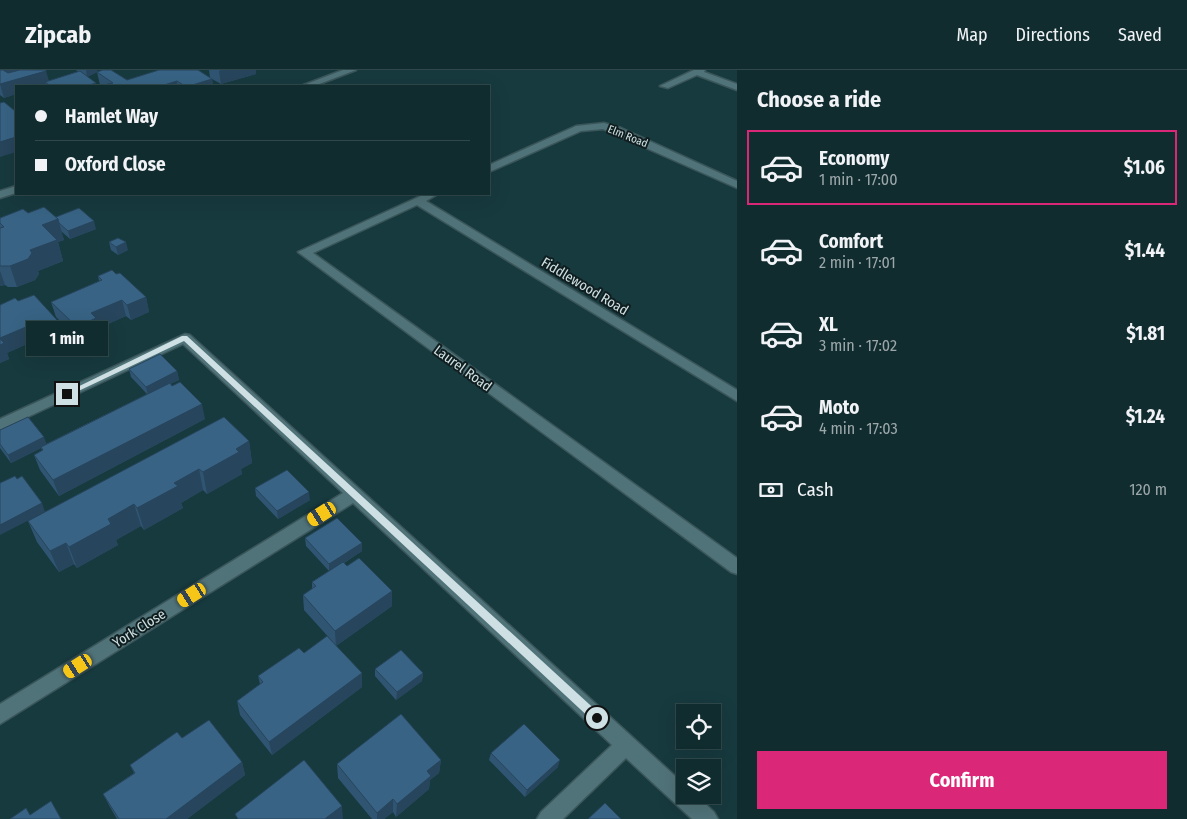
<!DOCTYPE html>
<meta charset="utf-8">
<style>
body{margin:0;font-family:"Fira Sans Condensed",sans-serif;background:#1e383b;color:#f1f3f6;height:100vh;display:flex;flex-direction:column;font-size:19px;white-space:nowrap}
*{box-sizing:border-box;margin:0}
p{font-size:16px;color:#9ca7aa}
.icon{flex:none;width:28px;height:28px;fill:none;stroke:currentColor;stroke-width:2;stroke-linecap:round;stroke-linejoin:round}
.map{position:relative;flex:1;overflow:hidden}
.drawer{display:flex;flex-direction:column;background:#112c2f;width:450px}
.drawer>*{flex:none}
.banner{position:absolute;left:15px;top:15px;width:475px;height:110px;border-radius:0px;box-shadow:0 5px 20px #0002,0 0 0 1px #30484b;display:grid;align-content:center;height:110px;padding:0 20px;background:#112c2f}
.controls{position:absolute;left:676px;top:634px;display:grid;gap:10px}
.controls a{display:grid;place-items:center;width:45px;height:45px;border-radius:0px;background:#112c2f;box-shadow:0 5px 20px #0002,0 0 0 1px #30484b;font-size:25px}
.end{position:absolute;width:22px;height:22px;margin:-11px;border:6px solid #cee0e3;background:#111;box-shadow:0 0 0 2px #111}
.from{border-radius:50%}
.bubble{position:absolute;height:35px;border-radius:0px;background:#112c2f;box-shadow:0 5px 20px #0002,0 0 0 1px #30484b;font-size:16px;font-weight:700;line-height:35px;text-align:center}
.car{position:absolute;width:15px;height:30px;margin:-15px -8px;border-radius:6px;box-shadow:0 0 4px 1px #0007;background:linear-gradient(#f5c518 24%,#345 0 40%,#f5c518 0 76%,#345 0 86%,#f5c518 0)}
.banner b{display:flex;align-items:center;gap:18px;height:48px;font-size:19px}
.banner b+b{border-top:1px solid #30484b}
.banner i{width:12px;height:12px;background:#f1f3f6}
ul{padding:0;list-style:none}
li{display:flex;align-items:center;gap:15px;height:75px;margin:0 10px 8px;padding:0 10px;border:2px solid transparent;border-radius:0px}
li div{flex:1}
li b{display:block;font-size:19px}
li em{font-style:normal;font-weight:700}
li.current{border-color:#db2777}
li>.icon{width:45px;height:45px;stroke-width:1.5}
h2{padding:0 20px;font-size:22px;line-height:60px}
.pay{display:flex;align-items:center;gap:12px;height:55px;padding:0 20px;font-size:19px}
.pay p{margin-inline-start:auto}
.button{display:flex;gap:10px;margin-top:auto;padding:10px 20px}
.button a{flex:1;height:58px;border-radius:0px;background:#db2777;color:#fff;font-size:20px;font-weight:700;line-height:58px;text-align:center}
header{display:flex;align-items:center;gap:30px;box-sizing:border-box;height:70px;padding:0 25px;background:#112c2f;border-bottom:1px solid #30484b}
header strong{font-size:24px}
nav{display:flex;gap:28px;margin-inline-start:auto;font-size:18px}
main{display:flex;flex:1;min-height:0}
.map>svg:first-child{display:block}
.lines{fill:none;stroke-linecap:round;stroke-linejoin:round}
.street-casing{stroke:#3a565a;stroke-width:3}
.street{fill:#507379;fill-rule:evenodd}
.wall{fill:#305572}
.shaded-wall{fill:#27455c}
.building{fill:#386384;stroke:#27455c}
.route{fill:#cee0e3}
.labels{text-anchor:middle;stroke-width:4;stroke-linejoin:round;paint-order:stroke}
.far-street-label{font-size:11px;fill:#cee0e3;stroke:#101e20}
.street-label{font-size:14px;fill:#cee0e3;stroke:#101e20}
</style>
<header>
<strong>Zipcab</strong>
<nav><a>Map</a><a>Directions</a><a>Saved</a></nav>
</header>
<main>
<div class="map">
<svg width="737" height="749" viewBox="0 0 737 749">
<rect width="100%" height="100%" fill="#173a3f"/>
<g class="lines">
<defs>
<g id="street">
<path d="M343,0H356L314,16H301Z"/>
<path d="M694,0H705L704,2L737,14V20L697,5L668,18L660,16Z"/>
<path d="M604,53L621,58L737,111V118L603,59L581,61L489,102V95L576,56Z"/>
<path d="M16,116V123L0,128V121Z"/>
<path d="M425,124H438L426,131L737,320V331L417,135L313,183L737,488V504L731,502L298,182Z"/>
<path d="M185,264L190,265L685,715V725H696L714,742L718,749H692L626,688L563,749H537L541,742L612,675L353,433L0,654V634L343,423L183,274L0,360V349Z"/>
</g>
</defs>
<use href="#street" class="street-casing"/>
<use href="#street" class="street"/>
</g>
<g class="wall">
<path d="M0,0L49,11L79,2L76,0H97V2L127,10L210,8L209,0H256V4L221,14L212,9L213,16H101L100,15L97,2L87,7L97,16H46V15L16,16V24L4,28L0,25Z"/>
<path d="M28,143L56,147L96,159L70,169L61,161L64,170L58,172L63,191L38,201L39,204L35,210L17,217H8L5,215L0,216V148Z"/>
<path d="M109,172L128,180L118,185L111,180Z"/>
<path d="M116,204L146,227L149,242L131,250L126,246L99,258L101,264L81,272L56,247L51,232L99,211L98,206Z"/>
<path d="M18,231L62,265L43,274L38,269L7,283L9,289L0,293Z"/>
<path d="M129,299L177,301L179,310L170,314L205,349L59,426L40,400L34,385L42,380L41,378L11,393L0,378V360L46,374L147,324L131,307Z"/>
<path d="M249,371L252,393L241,399L242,404L207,424L203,420L181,433L183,438L144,460L141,456L116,470L118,475L77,498L74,494L59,502L37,472L28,451Z"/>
<path d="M255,418L310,430L278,449L256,426Z"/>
<path d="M305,468L362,473V481L344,493L347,496L392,521V536L336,576L362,603V617L272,685L240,645L237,631L260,614L258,606L304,583L332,571L304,540L303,525L312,519V512L329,501L306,476Z"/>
<path d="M375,599L423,603L422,611L396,630L375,606Z"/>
<path d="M182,668L242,692L245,705L187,749H117L110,737L103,724L134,703L130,695Z"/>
<path d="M491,683L558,697L525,727L489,690Z"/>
<path d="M441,690L439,703L430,710L429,719L396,747L393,742L384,749H372L338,708L337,694Z"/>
</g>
<g class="shaded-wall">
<path d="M0,0H34L2,9Z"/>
<path d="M86,0H97L98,2L87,7Z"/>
<path d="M221,0H256V4L221,14L219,1Z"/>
<path d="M46,1L50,14L45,12L46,15L43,16H16V24L4,28L0,14Z"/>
<path d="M212,9L213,16H189Z"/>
<path d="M177,11V16H160Z"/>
<path d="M96,13L97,16H86Z"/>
<path d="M16,67V82L0,87V72Z"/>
<path d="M58,149L64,170L58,172L63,191L38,201L39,204L35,210L17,217L10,196L30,180L42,155Z"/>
<path d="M94,151L96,159L70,169L68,161Z"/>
<path d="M126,172L128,180L118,185L116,177Z"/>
<path d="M0,201L5,215L0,216Z"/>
<path d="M146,227L149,242L131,250L127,235Z"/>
<path d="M122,230L126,246L99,258L101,264L81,272L77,257L91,243Z"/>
<path d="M57,250L62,265L43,274L37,259Z"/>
<path d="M33,254L38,269L7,283L9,289L0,293V268Z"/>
<path d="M177,301L179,310L148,325L146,317Z"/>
<path d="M202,334L205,349L59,426L53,410Z"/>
<path d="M44,367L47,375L11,393L8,385Z"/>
<path d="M249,371L252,393L241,399L242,404L207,424L203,402L236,379Z"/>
<path d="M199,399L203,420L181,433L183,438L144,460L137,438L174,413Z"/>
<path d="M309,422L310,430L278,449L277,441Z"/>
<path d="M42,433L45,442L0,465V455Z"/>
<path d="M134,434L141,456L116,470L118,475L77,498L69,477L108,449Z"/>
<path d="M66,473L74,494L59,502L50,481Z"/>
<path d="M362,473V481L329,502V494Z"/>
<path d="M392,521V536L336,576L335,561Z"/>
<path d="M362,603V617L272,685L269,672Z"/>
<path d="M423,603L422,611L396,630L397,622Z"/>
<path d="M441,690L439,703L430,710L429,719L396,747L397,734L427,701Z"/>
<path d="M560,690L558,697L525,727L527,720Z"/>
<path d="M242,692L245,705L187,749H166Z"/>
<path d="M393,729V742L384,749H377V743Z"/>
<path d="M342,736L343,749H326V748Z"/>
</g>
<g class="building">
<path d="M0,0H3L8,3L20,0H46V1L0,14Z"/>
<path d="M103,0H111L127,10L159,0H198L212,9L189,16H185L177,11L161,16H109L107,14L113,13L97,2Z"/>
<path d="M80,1L96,13L86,16H51L45,12Z"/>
<path d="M4,32L15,41H16V67L0,72V33Z"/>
<path d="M44,137L58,149L42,155L57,170L30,180L32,183L28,189L10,196H0V158L4,157L0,153V148L23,139L28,143Z"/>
<path d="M79,138L94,151L68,161L59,153L58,149L56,147Z"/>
<path d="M118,168L126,172L116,177L109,172Z"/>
<path d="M112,200L116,204L120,203L146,227L127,235L122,230L91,243L96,248L77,257L51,232L102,210L98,206Z"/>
<path d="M34,225L57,250L37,259L33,254L0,268V235L15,228L18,231Z"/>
<path d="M0,269L4,273L0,275Z"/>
<path d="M160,284L177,301L146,317L129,299Z"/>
<path d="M180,312L202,334L53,410L34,385L43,380L41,377L170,313L172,316Z"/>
<path d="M28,347L44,367L8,385L0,374V360Z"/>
<path d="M224,347L249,371L236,379L239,382L203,402L199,399L174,413L178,416L137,438L134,434L108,449L111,454L69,477L66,473L50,481L28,451Z"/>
<path d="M287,400L309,422L277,441L255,418Z"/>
<path d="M15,406L17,409L22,406L42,433L0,455V413Z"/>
<path d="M337,448L362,473L329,494L305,468Z"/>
<path d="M359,488L392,521L335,561L303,525L316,516L312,512L343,492L347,496Z"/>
<path d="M327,566L362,603L269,672L237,631L263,612L258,606L299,578L304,583Z"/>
<path d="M401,580L423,603L397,622L375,599Z"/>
<path d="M401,644L441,690L427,701L431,706L397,734L393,729L377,743L337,694Z"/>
<path d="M209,650L242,692L166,749H119L103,724L135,703L130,695L177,662L182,668Z"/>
<path d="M524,654L560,690L527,720L491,683Z"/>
<path d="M304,690L342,736L326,748V749H238L235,744Z"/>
<path d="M51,731L61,749H10L26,738L30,745Z"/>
<path d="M605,733L621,749H588Z"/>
</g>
<path class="route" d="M182,266H187L601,645V652H594L184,271L70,325L63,324Z"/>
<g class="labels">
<g class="far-street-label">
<text transform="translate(628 66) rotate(22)" y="4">Elm Road</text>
</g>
<g class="street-label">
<text transform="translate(585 216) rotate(31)" y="5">Fiddlewood Road</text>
<text transform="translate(463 298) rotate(36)" y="5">Laurel Road</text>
<text transform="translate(139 558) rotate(-32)" y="5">York Close</text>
</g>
</g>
</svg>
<div class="controls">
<a><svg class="icon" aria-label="locate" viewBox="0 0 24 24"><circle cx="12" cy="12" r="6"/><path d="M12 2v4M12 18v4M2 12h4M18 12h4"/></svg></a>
<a><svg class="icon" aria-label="layers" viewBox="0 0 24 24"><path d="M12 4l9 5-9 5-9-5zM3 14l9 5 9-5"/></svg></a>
</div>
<i class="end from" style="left:597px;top:648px"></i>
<i class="end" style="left:67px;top:324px"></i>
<div class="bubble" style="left:26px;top:251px;width:82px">1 min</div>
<i class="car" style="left:322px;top:444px;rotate:238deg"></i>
<i class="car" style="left:192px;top:525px;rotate:238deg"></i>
<i class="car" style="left:78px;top:596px;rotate:238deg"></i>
<div class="banner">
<b><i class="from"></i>Hamlet Way</b>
<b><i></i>Oxford Close</b>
</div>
</div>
<section class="drawer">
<h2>Choose a ride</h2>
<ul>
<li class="current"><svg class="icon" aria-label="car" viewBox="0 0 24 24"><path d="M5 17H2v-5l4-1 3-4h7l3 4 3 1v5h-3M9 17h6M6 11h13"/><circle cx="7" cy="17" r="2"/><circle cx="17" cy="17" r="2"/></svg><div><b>Economy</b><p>1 min · 17:00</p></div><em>$1.06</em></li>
<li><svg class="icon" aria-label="car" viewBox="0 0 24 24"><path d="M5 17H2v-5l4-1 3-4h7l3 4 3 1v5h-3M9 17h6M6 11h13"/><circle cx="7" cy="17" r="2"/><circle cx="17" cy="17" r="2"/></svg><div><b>Comfort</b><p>2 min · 17:01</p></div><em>$1.44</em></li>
<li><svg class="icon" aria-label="car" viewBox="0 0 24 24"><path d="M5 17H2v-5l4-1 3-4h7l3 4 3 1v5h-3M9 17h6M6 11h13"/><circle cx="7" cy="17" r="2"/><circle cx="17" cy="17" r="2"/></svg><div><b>XL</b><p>3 min · 17:02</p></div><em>$1.81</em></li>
<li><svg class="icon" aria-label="car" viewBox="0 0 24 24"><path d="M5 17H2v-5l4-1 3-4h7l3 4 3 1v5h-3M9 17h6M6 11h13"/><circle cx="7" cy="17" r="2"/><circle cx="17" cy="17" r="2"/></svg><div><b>Moto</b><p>4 min · 17:03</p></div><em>$1.24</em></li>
</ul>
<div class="pay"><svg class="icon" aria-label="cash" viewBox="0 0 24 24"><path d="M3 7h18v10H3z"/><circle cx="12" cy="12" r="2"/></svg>Cash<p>120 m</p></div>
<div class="button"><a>Confirm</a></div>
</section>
</main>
